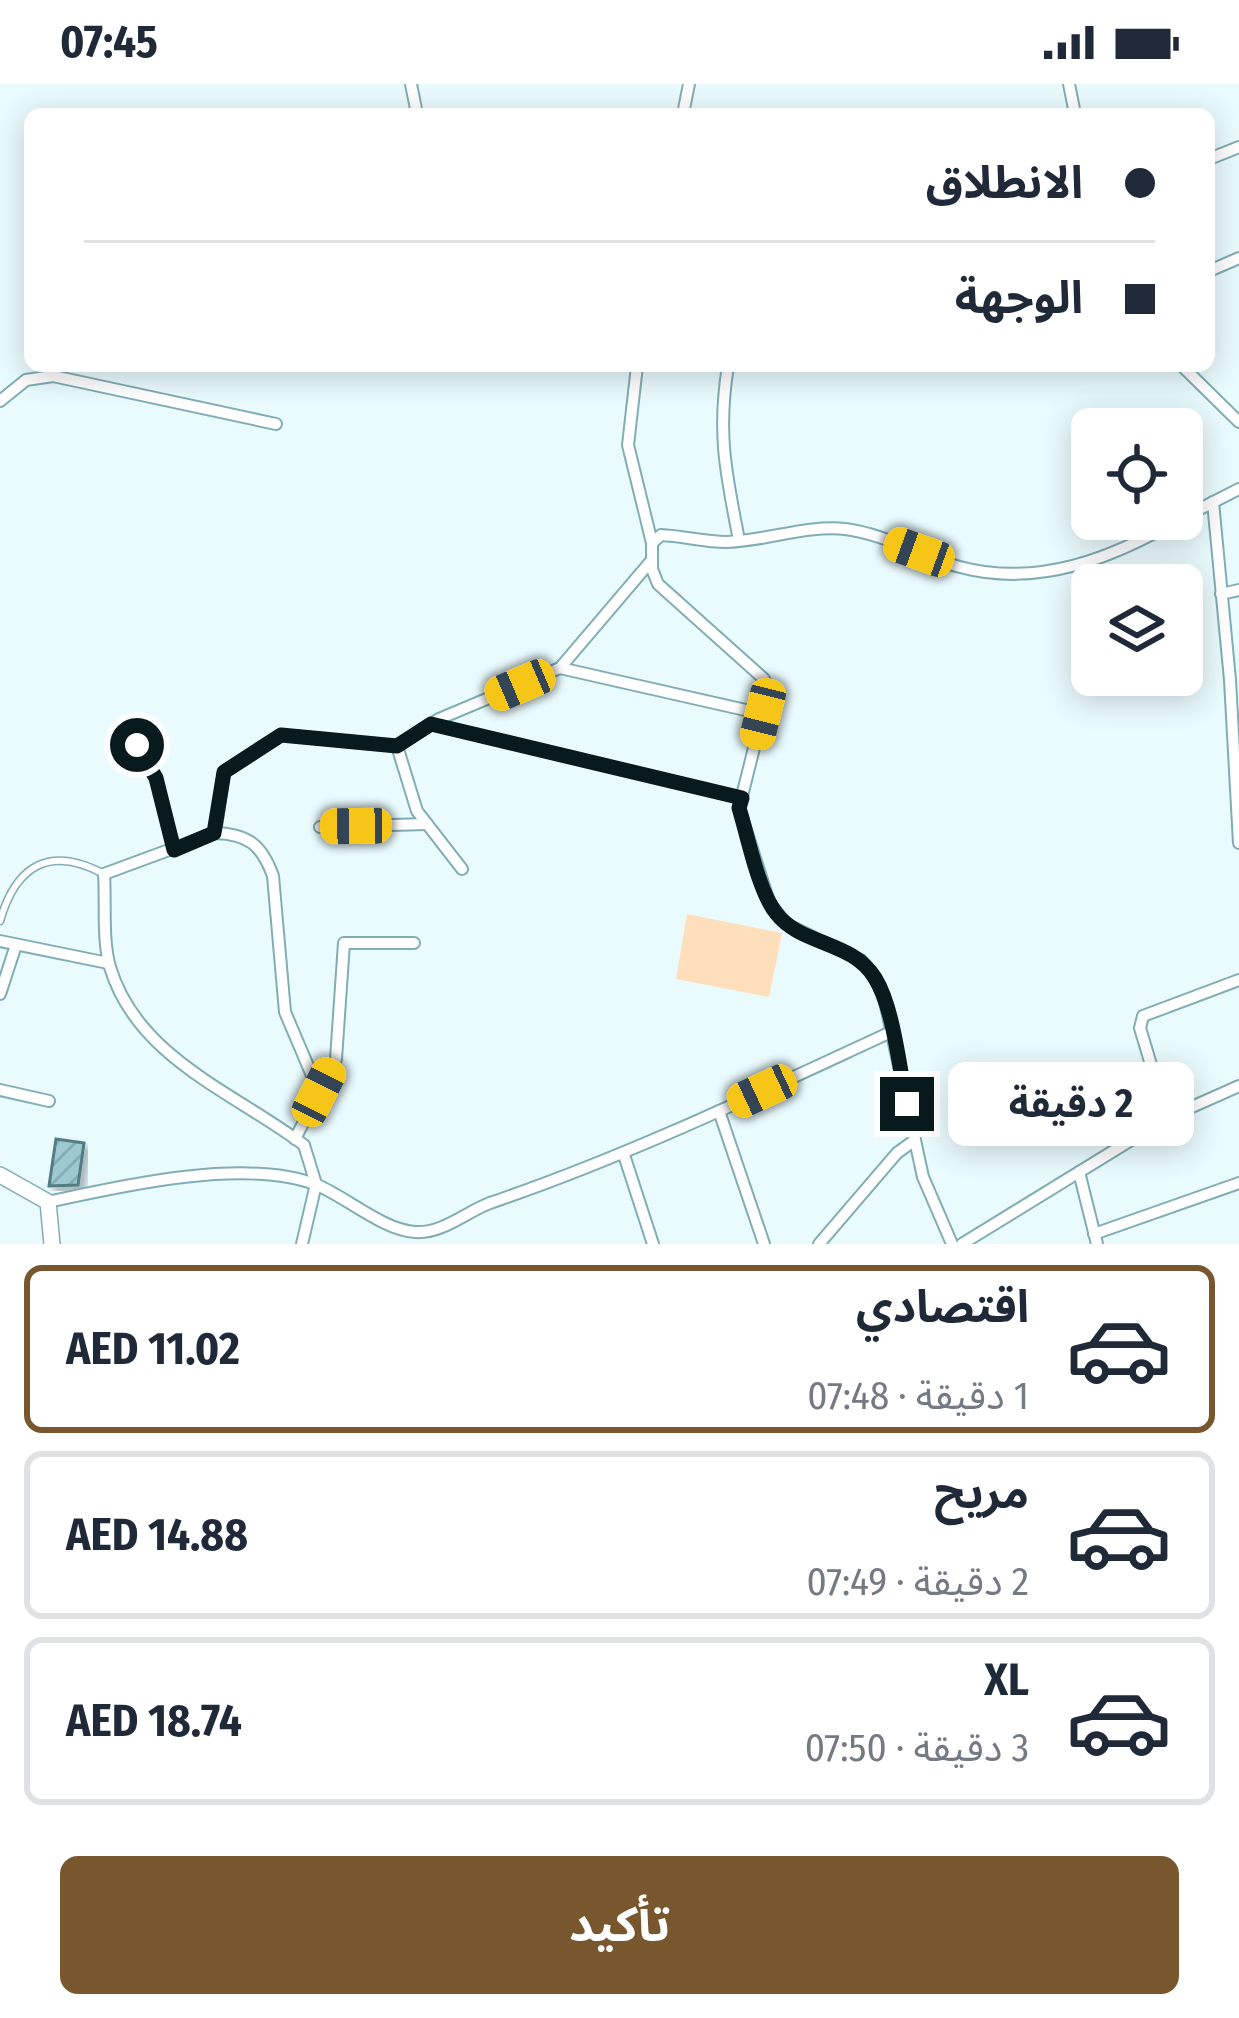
<!DOCTYPE html>
<html lang="ar">
<meta charset="utf-8">
<style>
body{margin:0;font-family:"Fira Sans Condensed","Noto Sans Arabic",sans-serif;background:#f6f6f7;color:#1f2937;direction:rtl;height:100vh;display:flex;flex-direction:column;font-size:45px;white-space:nowrap}
*{box-sizing:border-box;margin:0}
p{font-size:39px;color:#747a83}
.icon{flex:none;width:66px;height:66px;fill:none;stroke:currentColor;stroke-width:2;stroke-linecap:round;stroke-linejoin:round}
.map{position:relative;height:1160px;overflow:hidden;direction:ltr}
.details{display:flex;flex-direction:column;background:#fff;flex:1}
.details>*{flex:none}
.banner{position:absolute;left:24px;top:24px;width:1191px;height:264px;border-radius:18px;box-shadow:0 6px 30px #0003;direction:rtl;display:grid;align-content:center;height:264px;padding:0 60px;background:#fff}
.controls{position:absolute;left:1071px;top:324px;display:grid;gap:24px}
.controls a{display:grid;place-items:center;width:132px;height:132px;border-radius:18px;background:#fff;box-shadow:0 6px 30px #0003;font-size:60px}
.end{position:absolute;width:54px;height:54px;margin:-27px;border:15px solid #091a1d;background:#fff;box-shadow:0 0 0 6px #fff}
.from{border-radius:50%}
.bubble{position:absolute;height:84px;border-radius:18px;background:#fff;box-shadow:0 6px 30px #0003;font-size:39px;font-weight:700;line-height:84px;text-align:center;direction:rtl}
.car{position:absolute;width:36px;height:72px;margin:-36px -18px;border-radius:15px;box-shadow:0 0 9px 3px #0007;background:linear-gradient(#f5c518 24%,#345 0 40%,#f5c518 0 76%,#345 0 86%,#f5c518 0)}
.banner b{display:flex;align-items:center;gap:42px;height:114px;font-size:45px}
.banner b+b{border-top:3px solid #e0e1e3}
.banner i{width:30px;height:30px;background:#1f2937}
ul{padding:21px 0 0;list-style:none}
li{display:flex;align-items:center;gap:36px;height:168px;margin:0 24px 18px;padding:0 36px;border:6px solid #e0e1e3;border-radius:18px}
li div{flex:1}
li b{display:block;font-size:45px}
li em{font-style:normal;font-weight:700}
li.on{border-color:#78572e}
li>.icon{width:108px;height:108px;stroke-width:1.5}
.button{display:flex;gap:24px;margin-top:auto;padding:24px 60px}
.button a{flex:1;height:138px;border-radius:18px;background:#78572e;color:#fff;font-size:48px;font-weight:700;line-height:138px;text-align:center}
.status{display:flex;justify-content:space-between;align-items:center;height:84px;padding:0 60px;background:#fff;direction:ltr}
.status svg{height:33px;fill:currentColor}
.map>svg:first-child{display:block}
.pitch{fill:#ffdfbb}
.building{fill:url(#building-hatch);stroke:#537d84;stroke-width:3;filter:url(#shadow)}
.lines{fill:none;stroke-linecap:round;stroke-linejoin:round}
.service-casing{stroke:#81adb4;stroke-width:9}
.minor-casing{stroke:#81adb4;stroke-width:14}
.secondary-casing{stroke:#81adb4;stroke-width:18}
.service{stroke:#fff;stroke-width:6}
.minor{stroke:#fff;stroke-width:10}
.secondary{stroke:#fff;stroke-width:15}
.route{stroke:#091a1d;stroke-width:15}
</style>
<div class="status"><b>07:45</b><svg viewBox="0 0 49 12"><path d="M0 12V9h3v3zM5 12V6h3v6zM10 12V3h3v9zM15 12V0h3v12zM26 1h20v11H26zM47 4h2v5h-2z"/></svg></div>
<div class="map">
<svg width="1239" height="1160" viewBox="0 0 1239 1160">
<defs>
<pattern id="building-hatch" width="6" height="6" patternUnits="userSpaceOnUse" patternTransform="scale(3)"><rect width="6" height="6" fill="#9dcad1"/><path d="M-1 1l2-2M0 6l6-6M5 7l2-2" fill="none" stroke="#86adb3"/></pattern>
<filter id="shadow"><feDropShadow dx="5.5" dy="5.5" stdDeviation="3" flood-color="#0004"/></filter>
</defs>
<rect width="100%" height="100%" fill="#eafbfe"/>
<path class="pitch" d="M687,830L782,849L769,913L676,895Z"/>
<path class="building" d="M56,1055L84,1059L78,1101L49,1102Z"/>
<g class="lines">
<defs>
<g id="service">
<path d="M137,661L156,694L173,763"/>
<path d="M0,837C16,781 50,761 104,790"/>
</g>
<g id="minor">
<path d="M411,0L417,30"/>
<path d="M1069,0L1075,30"/>
<path d="M683,30L689,0"/>
<path d="M1209,75L1239,63"/>
<path d="M1209,187L1239,174"/>
<path d="M637,282L628,361L652,459"/>
<path d="M728,282C717,349 726,390 739,456"/>
<path d="M1182,282L1239,338"/>
<path d="M0,317L26,296L53,292L276,340"/>
<path d="M1213,418L1230,596L1239,759"/>
<path d="M1182,434L1239,405"/>
<path d="M1221,510L1239,506"/>
<path d="M560,584L763,630"/>
<path d="M431,640L742,714"/>
<path d="M397,662L417,727L462,785"/>
<path d="M320,743L427,740"/>
<path d="M215,749C248,750 262,761 273,792L285,928L319,1008"/>
<path d="M0,857L108,879"/>
<path d="M0,910L16,861"/>
<path d="M0,1006L49,1017"/>
<path d="M719,1027L764,1160"/>
<path d="M1167,1034L1140,944L1143,932L1239,896"/>
<path d="M295,1055L336,975L344,859H414"/>
<path d="M624,1071L653,1160"/>
<path d="M1079,1088L1097,1160"/>
<path d="M48,1118C120,1102 247,1073 317,1101C346,1113 383,1146 415,1148C442,1150 466,1128 490,1119C628,1072 759,1009 891,948"/>
<path d="M1094,1150L1239,1099"/>
<path d="M302,1160L316,1100L304,1061C235,1009 137,974 110,883C102,855 106,819 104,790L215,749L224,688L281,651L397,662L439,635L560,584L651,477"/>
<path d="M819,1160L897,1069L915,1056"/>
<path d="M952,1160L923,1093L884,913L875,894L861,876L786,840L769,818L739,724L768,608L764,595L658,500L652,485V459L661,451C683,452 705,458 726,458C766,457 805,441 845,445C886,450 921,473 960,483C1038,504 1113,474 1180,435"/>
<path d="M962,1160L1167,1034L1239,1002"/>
</g>
<path id="secondary" d="M0,1091L48,1118L52,1160"/>
</defs>
<use href="#service" class="service-casing"/>
<use href="#minor" class="minor-casing"/>
<use href="#secondary" class="secondary-casing"/>
<use href="#service" class="service"/>
<use href="#minor" class="minor"/>
<use href="#secondary" class="secondary"/>
</g>
<g class="lines">
<path class="route" d="M137,661L156,694L174,766L214,749L224,688L281,651L397,662L431,640L742,714L739,724C748,753 758,806 776,829C801,862 852,856 875,894C894,925 899,984 907,1020"/>
</g>
</svg>
<div class="controls">
<a><svg class="icon" aria-label="locate" viewBox="0 0 24 24"><circle cx="12" cy="12" r="6"/><path d="M12 2v4M12 18v4M2 12h4M18 12h4"/></svg></a>
<a><svg class="icon" aria-label="layers" viewBox="0 0 24 24"><path d="M12 4l9 5-9 5-9-5zM3 14l9 5 9-5"/></svg></a>
</div>
<i class="end from" style="left:137px;top:661px"></i>
<i class="end" style="left:907px;top:1020px"></i>
<div class="bubble" style="left:948px;top:978px;width:246px">2 دقيقة</div>
<i class="car" style="left:919px;top:468px;rotate:290deg"></i>
<i class="car" style="left:520px;top:601px;rotate:247deg"></i>
<i class="car" style="left:763px;top:630px;rotate:194deg"></i>
<i class="car" style="left:356px;top:742px;rotate:269deg"></i>
<i class="car" style="left:762px;top:1007px;rotate:245deg"></i>
<i class="car" style="left:319px;top:1008px;rotate:27deg"></i>
<div class="banner">
<b><i class="from"></i>الانطلاق</b>
<b><i></i>الوجهة</b>
</div>
</div>
<section class="details">
<ul>
<li class="on"><svg class="icon" aria-label="car" viewBox="0 0 24 24"><path d="M5 17H2v-5l4-1 3-4h7l3 4 3 1v5h-3M9 17h6M6 11h13"/><circle cx="7" cy="17" r="2"/><circle cx="17" cy="17" r="2"/></svg><div><b>اقتصادي</b><p>1 دقيقة · 07:48</p></div><em>AED 11.02</em></li>
<li><svg class="icon" aria-label="car" viewBox="0 0 24 24"><path d="M5 17H2v-5l4-1 3-4h7l3 4 3 1v5h-3M9 17h6M6 11h13"/><circle cx="7" cy="17" r="2"/><circle cx="17" cy="17" r="2"/></svg><div><b>مريح</b><p>2 دقيقة · 07:49</p></div><em>AED 14.88</em></li>
<li><svg class="icon" aria-label="car" viewBox="0 0 24 24"><path d="M5 17H2v-5l4-1 3-4h7l3 4 3 1v5h-3M9 17h6M6 11h13"/><circle cx="7" cy="17" r="2"/><circle cx="17" cy="17" r="2"/></svg><div><b>XL</b><p>3 دقيقة · 07:50</p></div><em>AED 18.74</em></li>
</ul>
<div class="button"><a>تأكيد</a></div>
</section>
